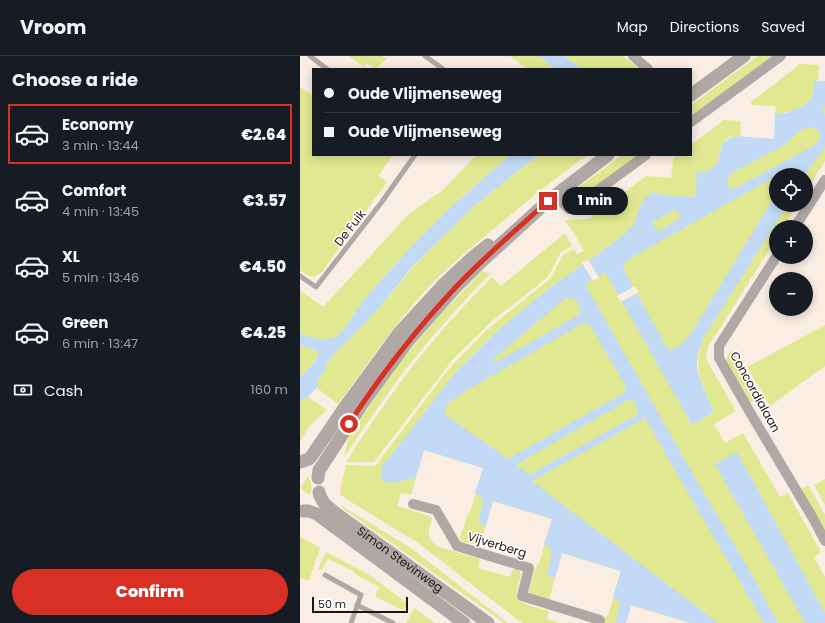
<!DOCTYPE html>
<meta charset="utf-8">
<style>
body{margin:0;font-family:Poppins,sans-serif;background:#20242c;color:#f1f3f6;height:100vh;display:flex;flex-direction:column;font-size:15px;white-space:nowrap}
*{box-sizing:border-box;margin:0}
p{font-size:13px;color:#9ea1a6}
.icon{flex:none;width:22px;height:22px;fill:none;stroke:currentColor;stroke-width:2;stroke-linecap:round;stroke-linejoin:round}
.map{position:relative;flex:1;overflow:hidden}
.side{display:flex;flex-direction:column;background:#171b24;width:300px}
.side>*{flex:none}
.top-card{position:absolute;left:12px;top:12px;width:380px;height:88px;border-radius:0px;box-shadow:0 2px 10px #0003;display:grid;align-content:center;height:88px;padding:0 12px;background:#171b24}
.buttons{position:absolute;left:469px;top:112px;display:grid;gap:8px}
.buttons a{display:grid;place-items:center;width:44px;height:44px;border-radius:50%;background:#171b24;box-shadow:0 2px 10px #0003;font-size:20px}
.scale{position:absolute;left:12px;bottom:10px;width:96px;box-sizing:border-box;padding-left:4px;border:2px solid #1b1613;border-top:0;font-size:11px;line-height:14px;white-space:nowrap;color:#1b1613;-webkit-text-stroke:3px #fff;paint-order:stroke}
.end{position:absolute;width:18px;height:18px;margin:-9px;border:5px solid #d93025;background:#fff;box-shadow:0 0 0 2px #fff}
.from{border-radius:50%}
.bubble{position:absolute;height:28px;border-radius:14px;background:#171b24;box-shadow:0 2px 10px #0003;font-size:13px;font-weight:800;line-height:28px;text-align:center}
.top-card b{display:flex;align-items:center;gap:14px;height:38px;font-size:15px}
.top-card b+b{border-top:1px solid #363941}
.top-card i{width:10px;height:10px;background:#f1f3f6}
ul{padding:0;list-style:none}
li{display:flex;align-items:center;gap:12px;height:60px;margin:0 8px 6px;padding:0 4px;border:2px solid transparent;border-radius:0px}
li div{flex:1}
li b{display:block;font-size:15px}
li em{font-style:normal;font-weight:800}
li.on{border-color:#d93025}
li>.icon{width:36px;height:36px;stroke-width:1.5}
h2{padding:0 12px;font-size:18px;line-height:48px}
.pay{display:flex;align-items:center;gap:10px;height:44px;padding:0 12px;font-size:15px}
.pay p{margin-inline-start:auto}
.action{display:flex;gap:8px;margin-top:auto;padding:8px 12px}
.action a{flex:1;height:46px;border-radius:24px;background:#d93025;color:#fff;font-size:16px;font-weight:800;line-height:46px;text-align:center}
header{display:flex;align-items:center;gap:24px;box-sizing:border-box;height:56px;padding:0 20px;background:#171b24;border-bottom:1px solid #363941}
header strong{font-size:19px}
nav{display:flex;gap:22px;margin-inline-start:auto;font-size:14px}
main{display:flex;flex:1;min-height:0}
.map>svg:first-child{display:block}
.green{fill:#e0e991;fill-rule:evenodd}
.water{fill:#c2daf5;fill-rule:evenodd}
.pier{fill:#faede3}
.lines{fill:none;stroke-linecap:round;stroke-linejoin:round}
.service{stroke:#afa8a5;stroke-width:5}
.minor{stroke:#afa8a5;stroke-width:10}
.tertiary{stroke:#afa8a5;stroke-width:13}
.route{stroke:#d93025;stroke-width:5}
.labels{text-anchor:middle;stroke-width:3;stroke-linejoin:round;paint-order:stroke}
.street-label{font-size:12px;fill:#1b1613;stroke:#fff}
</style>
<header>
<strong>Vroom</strong>
<nav><a>Map</a><a>Directions</a><a>Saved</a></nav>
</header>
<main>
<section class="side">
<h2>Choose a ride</h2>
<ul>
<li class="on"><svg class="icon" aria-label="car" viewBox="0 0 24 24"><path d="M5 17H2v-5l4-1 3-4h7l3 4 3 1v5h-3M9 17h6M6 11h13"/><circle cx="7" cy="17" r="2"/><circle cx="17" cy="17" r="2"/></svg><div><b>Economy</b><p>3 min · 13:44</p></div><em>€2.64</em></li>
<li><svg class="icon" aria-label="car" viewBox="0 0 24 24"><path d="M5 17H2v-5l4-1 3-4h7l3 4 3 1v5h-3M9 17h6M6 11h13"/><circle cx="7" cy="17" r="2"/><circle cx="17" cy="17" r="2"/></svg><div><b>Comfort</b><p>4 min · 13:45</p></div><em>€3.57</em></li>
<li><svg class="icon" aria-label="car" viewBox="0 0 24 24"><path d="M5 17H2v-5l4-1 3-4h7l3 4 3 1v5h-3M9 17h6M6 11h13"/><circle cx="7" cy="17" r="2"/><circle cx="17" cy="17" r="2"/></svg><div><b>XL</b><p>5 min · 13:46</p></div><em>€4.50</em></li>
<li><svg class="icon" aria-label="car" viewBox="0 0 24 24"><path d="M5 17H2v-5l4-1 3-4h7l3 4 3 1v5h-3M9 17h6M6 11h13"/><circle cx="7" cy="17" r="2"/><circle cx="17" cy="17" r="2"/></svg><div><b>Green</b><p>6 min · 13:47</p></div><em>€4.25</em></li>
</ul>
<div class="pay"><svg class="icon" aria-label="cash" viewBox="0 0 24 24"><path d="M3 7h18v10H3z"/><circle cx="12" cy="12" r="2"/></svg>Cash<p>160 m</p></div>
<div class="action"><a>Confirm</a></div>
</section>
<div class="map">
<svg width="525" height="567" viewBox="0 0 525 567">
<rect width="100%" height="100%" fill="#faede3"/>
<g class="green">
<path d="M49,0H82L87,3L75,13L67,7L63,10Z"/>
<path d="M210,0H239L246,5L253,13H227Z"/>
<path d="M264,0H323L340,13H282Z"/>
<path d="M458,0H474L391,61V49Z"/>
<path d="M500,8L519,9L518,25L514,26L513,38H525V105L506,135V119H476V149H497L483,171H476V183L408,291L406,298L407,305L436,355L414,368L425,387L443,377L480,441L488,437L521,496L514,501L525,521V567H390L331,549L326,567H304L306,560L308,559L321,515L262,497L249,543L230,537L229,534L237,508H239L252,463L193,445L180,490L161,485L160,482L168,457H170L183,412L124,394L111,439L101,437L97,450L130,460L132,462L129,475V481L133,487L139,491L180,503L178,512L210,521L213,513L219,514L221,518C220,524 218,529 217,534C214,549 238,552 249,555L247,563L259,567H222L118,487L48,444L41,439L40,435L46,409L73,410L76,409L144,319L159,302L186,275L206,258L250,223L263,199L274,193L277,198L284,195L272,174L265,165L270,164L289,163L346,120L371,122L373,103L378,99H391V89L424,64L441,65L440,81C423,78 422,90 418,103L477,93L508,46C498,54 488,57 475,58L476,50L451,49V46ZM410,114L397,154L345,141L355,136L360,139L395,141L406,116ZM325,178L309,198L125,364L91,401L155,317L196,276L255,228L294,201ZM401,290C392,313 405,335 414,356L409,359L393,302Z"/>
<path d="M0,31L13,40V99H93L78,120L87,126L22,216C12,224 9,220 0,214Z"/>
<path d="M176,99H211C170,133 130,169 95,209C76,229 58,250 44,274C31,288 16,285 0,276V234L23,251L109,158L144,133Z"/>
<path d="M238,99H288C258,120 230,143 202,166C174,189 147,211 123,237C92,272 66,310 38,348L17,332L19,329L17,326L24,315L27,307L38,293L43,290L79,252L112,212L133,190L172,152Z"/>
<path d="M322,99H339L273,147L268,146L266,143L267,140Z"/>
<path d="M265,177L272,190L261,196L248,221L192,265L164,292L154,302L74,406H47V404C72,367 96,330 124,296C145,270 168,245 192,221L201,230Z"/>
<path d="M182,215L190,218C163,246 137,274 113,304C88,335 66,369 44,401L49,379L96,311L137,262Z"/>
<path d="M525,269V310L470,350L447,311Z"/>
<path d="M0,289L12,293L19,297C16,304 7,317 0,320Z"/>
<path d="M432,293L459,342L450,347L425,304Z"/>
<path d="M8,341L27,354L11,368L0,385V345Z"/>
<path d="M8,420C12,427 12,432 10,439L0,432Z"/>
<path d="M525,423V449L514,429Z"/>
<path d="M508,429L525,459V480L499,434Z"/>
<path d="M42,450L111,492L208,567H204L41,451Z"/>
<path d="M0,481L7,484L20,492L9,525L0,522Z"/>
<path d="M26,496L68,518L107,547L104,555L75,540L79,531L55,518L53,515L28,503L22,514L18,513Z"/>
<path d="M114,552L135,567H106Z"/>
</g>
<g class="water">
<path d="M239,0H264L282,13H253L246,5Z"/>
<path d="M518,25H525V49L523,50C523,53 523,56 525,58V91L505,119H485L484,117L476,119V120L331,202L324,208L323,212L368,294C379,293 385,284 392,276L476,138V149H487L403,283C400,291 397,299 397,308C397,321 409,343 414,356L392,369L305,216L285,228L397,425L448,512L478,567H464L385,432L345,362L232,425L418,567H390L331,549L326,567H316L320,549V546L313,541L321,515L262,497L255,522L247,519C248,513 254,497 250,492C249,491 245,489 244,488L252,463L193,445L186,470L178,467L183,448C183,442 180,439 175,437L183,412L124,394L115,423C106,422 95,428 87,426C86,426 82,424 81,423L82,410L84,407L86,406L155,317L196,276L230,248L255,228L302,195L326,177L335,166L339,153L345,141L355,136L360,139L395,141L397,116H406L417,108L423,87L428,83L436,80L474,83L475,58L488,57L503,50L509,46L513,39L514,26ZM511,71L519,75C522,82 519,85 513,90L434,133L429,132L428,128V121L432,117L485,89L493,80L501,74ZM374,154H376L380,159V162L360,175H357L352,166ZM271,241L276,244L281,255L280,258L196,306H194V303L197,300L266,242ZM287,267L291,271L325,329L326,334L324,337L210,402H207L147,360L144,356L147,348L169,333L282,268ZM328,344H333L338,354L337,359L231,418H229L217,410V408Z"/>
<path d="M211,99H238L172,152L133,190L111,212L79,252L43,290L38,293L27,307L24,315L17,326L19,329L8,341L0,345V320C7,317 16,304 19,297L12,293L0,289V276C16,285 31,288 44,274C58,250 76,229 95,209C130,169 170,133 211,99Z"/>
<path d="M437,396L525,557V567H505L415,408Z"/>
</g>
<g class="pier">
<path d="M288,203L299,222L293,225L282,207Z"/>
<path d="M335,230L339,236L320,246L317,240Z"/>
</g>
<g class="lines">
<g class="service">
<path d="M10,0L27,13"/>
<path d="M125,0L143,13"/>
<path d="M0,220L16,231L81,147L115,99"/>
<path d="M25,519L61,539L51,567"/>
<path d="M57,549L93,567"/>
</g>
<g class="minor">
<path d="M333,0L348,13"/>
<path d="M391,66L481,0"/>
<path d="M255,139L269,153L279,148L346,99"/>
<path d="M495,171L525,124"/>
<path d="M476,201L419,290V302L451,358L514,464L525,485"/>
<path d="M113,448L136,454L157,490L229,512L222,540L300,564L299,567"/>
</g>
<g class="tertiary">
<path d="M391,39L444,0"/>
<path d="M0,406L9,403L11,401L45,351L99,277L146,226L174,200L188,189"/>
<path d="M18,422L19,414L22,410L62,348L108,285L154,233L180,207L248,145L308,99"/>
<path id="s1" d="M19,436C21,446 27,450 34,456L188,567"/>
<path d="M3,455H9L17,458L164,567"/>
</g>
</g>
<g class="lines">
<path class="route" d="M49,368C80,320 115,275 154,233C183,202 216,174 248,145"/>
</g>
<g class="labels">
<g class="street-label">
<text transform="translate(50 172) rotate(-52)" y="4">De Fuik</text>
<text transform="translate(455 336) rotate(61)" y="4">Concordialaan</text>
<text transform="translate(197 489) rotate(17)" y="4">Vijverberg</text>
<text dy="4" stroke="none"><textPath href="#s1" startOffset="107">Simon Stevinweg</textPath></text>
</g>
</g>
</svg>
<div class="buttons">
<a><svg class="icon" aria-label="locate" viewBox="0 0 24 24"><circle cx="12" cy="12" r="6"/><path d="M12 2v4M12 18v4M2 12h4M18 12h4"/></svg></a>
<a>+</a>
<a>−</a>
</div>
<div class="scale">50 m</div>
<i class="end from" style="left:49px;top:368px"></i>
<i class="end" style="left:248px;top:145px"></i>
<div class="bubble" style="left:262px;top:131px;width:66px">1 min</div>
<div class="top-card">
<b><i class="from"></i>Oude Vlijmenseweg</b>
<b><i></i>Oude Vlijmenseweg</b>
</div>
</div>
</main>
